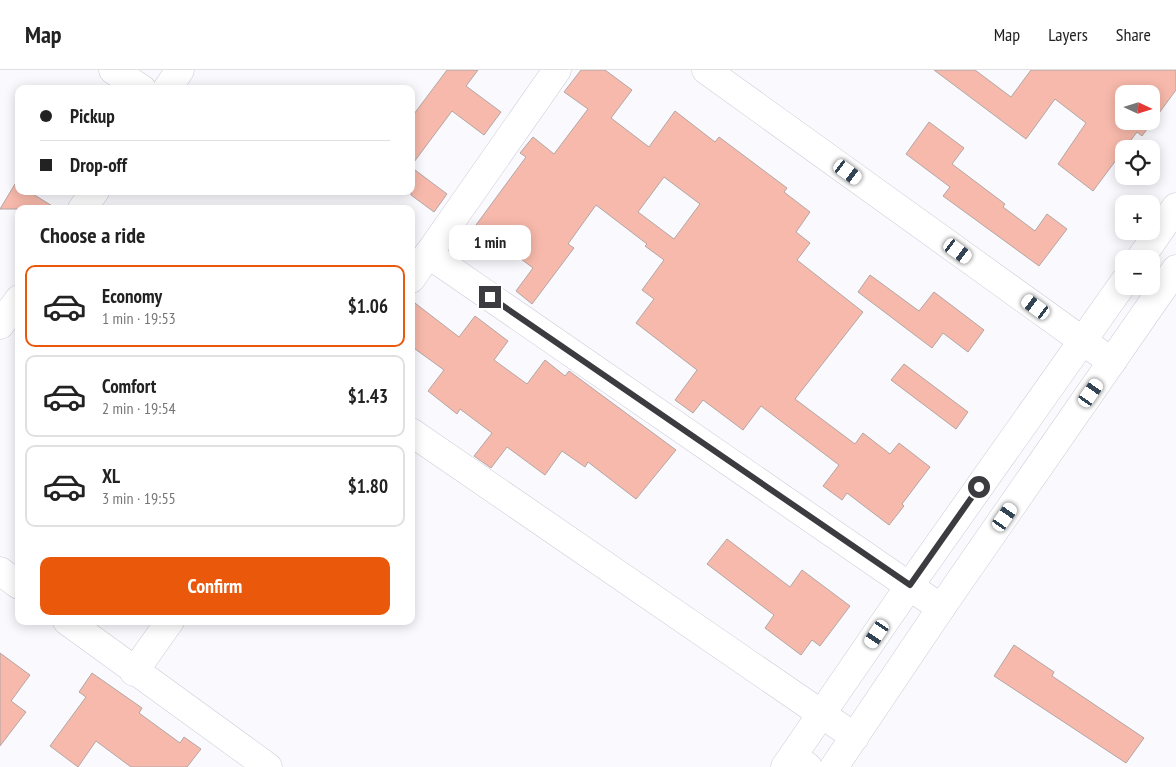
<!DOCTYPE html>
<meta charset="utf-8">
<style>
body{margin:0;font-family:"PT Sans Narrow",sans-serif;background:#f6f6f6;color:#222;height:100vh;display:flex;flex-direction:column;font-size:19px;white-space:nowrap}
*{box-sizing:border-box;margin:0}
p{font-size:16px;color:#767676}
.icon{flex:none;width:28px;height:28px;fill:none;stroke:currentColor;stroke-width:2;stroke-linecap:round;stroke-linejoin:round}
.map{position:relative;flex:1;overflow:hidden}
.panel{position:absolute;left:15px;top:135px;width:400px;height:420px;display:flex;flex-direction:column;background:#fff;border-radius:10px;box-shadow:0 2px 12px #0003}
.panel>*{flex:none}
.hud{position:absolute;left:15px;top:15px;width:400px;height:110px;border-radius:10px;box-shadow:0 2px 12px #0003;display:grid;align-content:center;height:110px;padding:0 25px;background:#fff}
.needle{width:32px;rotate:94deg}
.controls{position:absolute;left:1115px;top:15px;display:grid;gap:10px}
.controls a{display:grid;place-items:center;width:45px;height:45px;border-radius:10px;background:#fff;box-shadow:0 2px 12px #0003;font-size:25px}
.end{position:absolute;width:22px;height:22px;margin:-11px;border:6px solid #3b3b40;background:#fff;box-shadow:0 0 0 2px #fff}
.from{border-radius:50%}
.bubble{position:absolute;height:35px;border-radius:10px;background:#fff;box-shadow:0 2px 12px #0003;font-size:16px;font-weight:800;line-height:35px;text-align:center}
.car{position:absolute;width:15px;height:30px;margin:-15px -8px;border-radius:6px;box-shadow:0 0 4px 1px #0007;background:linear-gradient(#fff 24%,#345 0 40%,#fff 0 76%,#345 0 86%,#fff 0)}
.hud b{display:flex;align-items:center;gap:18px;height:48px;font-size:19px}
.hud b+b{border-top:1px solid #e0e0e0}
.hud i{width:12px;height:12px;background:#222}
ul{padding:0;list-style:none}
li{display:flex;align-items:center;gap:15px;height:82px;margin:0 10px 8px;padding:0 15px;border:2px solid #e0e0e0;border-radius:10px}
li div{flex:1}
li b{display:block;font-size:19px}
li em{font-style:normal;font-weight:800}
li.on{border-color:#ea580c}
li>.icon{width:45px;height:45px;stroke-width:1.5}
h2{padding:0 25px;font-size:22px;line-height:60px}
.button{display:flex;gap:10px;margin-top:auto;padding:10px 25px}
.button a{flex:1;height:58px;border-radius:10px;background:#ea580c;color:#fff;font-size:20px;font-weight:800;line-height:58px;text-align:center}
header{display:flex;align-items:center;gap:30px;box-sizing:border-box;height:70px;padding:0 25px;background:#fff;border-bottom:1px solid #e0e0e0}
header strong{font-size:24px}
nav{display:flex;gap:28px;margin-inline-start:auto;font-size:18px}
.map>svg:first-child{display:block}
.building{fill:#f7b9ab;stroke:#b3a6a3;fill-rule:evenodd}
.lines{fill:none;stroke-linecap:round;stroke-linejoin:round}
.minor-casing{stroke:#cbccd7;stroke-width:29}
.secondary-casing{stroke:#cbccd7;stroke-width:29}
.minor{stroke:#fff;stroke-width:28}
.secondary{stroke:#fff;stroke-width:28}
.route{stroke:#3b3b40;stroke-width:6}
</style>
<header>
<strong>Map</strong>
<nav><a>Map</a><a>Layers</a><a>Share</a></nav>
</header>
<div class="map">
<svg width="1176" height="697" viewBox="0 0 1176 697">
<rect width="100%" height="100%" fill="#f9f9fe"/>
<g class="building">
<path d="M447,0H478L466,16L501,42L484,65L452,41L411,96V48Z"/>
<path d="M581,0H605L632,20L611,48L649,77L675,41L715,72L719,67L787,118L784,122L810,142L796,162L810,173L797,190L863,242L795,329L855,374L863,363L890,384L899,373L930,397L902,434L904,436L889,455L847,423L842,430L823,416L839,395L761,336L743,360L703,330L693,343L675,330L697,300L636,253L654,229L642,220L664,190L645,176L647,174L596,135L568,174L574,178L532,234L516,221L533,198L476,155L526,87L520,83L533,67L554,84L588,39L564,22ZM664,107L700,134L674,169L638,142Z"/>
<path d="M934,0H975L1011,27L1031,0H1176V20L1142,66L1137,62L1093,121L1058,94L1086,53L1055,29L1026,69ZM1124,24H1151V51H1124Z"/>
<path d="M929,52L964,78L952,94L1005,134L1003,137L1035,161L1047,144L1067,159L1039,196L943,126L950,117L906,84Z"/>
<path d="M411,97L447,124L434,142L411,125Z"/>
<path d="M15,114L19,116V121H28L57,139H0Z"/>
<path d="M870,205L919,241L934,222L984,260L968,282L943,263L932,278L858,222Z"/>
<path d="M411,230L459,267L475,246L508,271L494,290L527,314L545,290L565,306L569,301L676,380L636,429L588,392L585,397L562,381L545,405L507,377L491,398L474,386L492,363L460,339L457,344L428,321L444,300L411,276Z"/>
<path d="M904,294L968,342L956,359L891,310Z"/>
<path d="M727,469L790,517L802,500L850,536L820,576L812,570L801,585L765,558L774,545L707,494Z"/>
<path d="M1014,575L1054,602L1052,606L1144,668L1126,693L994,606Z"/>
<path d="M0,583L30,605L11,631L26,642L0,676Z"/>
<path d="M92,603L142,638L139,643L180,673L184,667L201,679L187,697H131L96,671L78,697L50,676L86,627L79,622Z"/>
</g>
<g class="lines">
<defs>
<g id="minor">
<path d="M113,0L142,19"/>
<path d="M706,0L1112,292"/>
<path d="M167,19L180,0"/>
<path d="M82,139L95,121"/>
<path d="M428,184L941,538"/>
<path d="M411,209L557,0"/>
<path d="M0,255L19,229"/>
<path d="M411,362L855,667"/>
<path d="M0,501L19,515"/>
<path d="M67,551L268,697"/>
<path d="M134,602L170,551"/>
<path d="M793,686L808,697"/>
</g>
<g id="secondary">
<path d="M1140,189L1176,137"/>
<path d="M785,697L910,515L1124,212"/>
<path d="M834,697L941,538L1176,199"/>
</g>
</defs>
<use href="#minor" class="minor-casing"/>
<use href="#secondary" class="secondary-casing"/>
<use href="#minor" class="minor"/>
<use href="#secondary" class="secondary"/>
</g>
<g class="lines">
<path class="route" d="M490,227L910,515L979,417"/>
</g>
</svg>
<div class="controls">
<a><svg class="needle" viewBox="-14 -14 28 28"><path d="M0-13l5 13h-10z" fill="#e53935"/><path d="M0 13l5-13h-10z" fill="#767676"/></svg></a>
<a><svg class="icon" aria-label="locate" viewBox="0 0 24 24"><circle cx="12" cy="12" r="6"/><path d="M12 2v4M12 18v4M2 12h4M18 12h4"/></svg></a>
<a>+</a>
<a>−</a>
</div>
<i class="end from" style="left:979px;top:417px"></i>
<i class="end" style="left:490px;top:227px"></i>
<div class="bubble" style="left:449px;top:155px;width:82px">1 min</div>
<i class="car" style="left:848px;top:102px;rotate:126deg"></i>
<i class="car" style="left:958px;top:181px;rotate:126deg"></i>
<i class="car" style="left:1036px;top:237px;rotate:306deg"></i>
<i class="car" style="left:1091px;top:323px;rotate:35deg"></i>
<i class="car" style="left:1005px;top:447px;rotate:35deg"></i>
<i class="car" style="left:877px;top:564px;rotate:214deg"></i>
<div class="hud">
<b><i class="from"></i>Pickup</b>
<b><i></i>Drop-off</b>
</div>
<section class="panel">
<h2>Choose a ride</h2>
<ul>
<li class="on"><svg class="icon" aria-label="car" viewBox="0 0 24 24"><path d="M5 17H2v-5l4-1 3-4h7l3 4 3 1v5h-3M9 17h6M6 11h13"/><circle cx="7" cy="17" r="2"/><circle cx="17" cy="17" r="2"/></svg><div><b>Economy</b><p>1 min · 19:53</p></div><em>$1.06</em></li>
<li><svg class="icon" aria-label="car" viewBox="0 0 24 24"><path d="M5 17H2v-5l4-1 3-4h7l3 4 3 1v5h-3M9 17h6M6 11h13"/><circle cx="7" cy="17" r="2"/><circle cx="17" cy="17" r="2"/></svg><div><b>Comfort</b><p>2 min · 19:54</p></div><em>$1.43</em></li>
<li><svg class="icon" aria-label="car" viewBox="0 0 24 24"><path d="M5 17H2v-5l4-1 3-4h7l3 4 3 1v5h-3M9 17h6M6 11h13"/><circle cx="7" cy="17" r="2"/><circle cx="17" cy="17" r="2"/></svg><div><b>XL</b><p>3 min · 19:55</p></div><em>$1.80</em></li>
</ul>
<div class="button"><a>Confirm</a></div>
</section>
</div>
